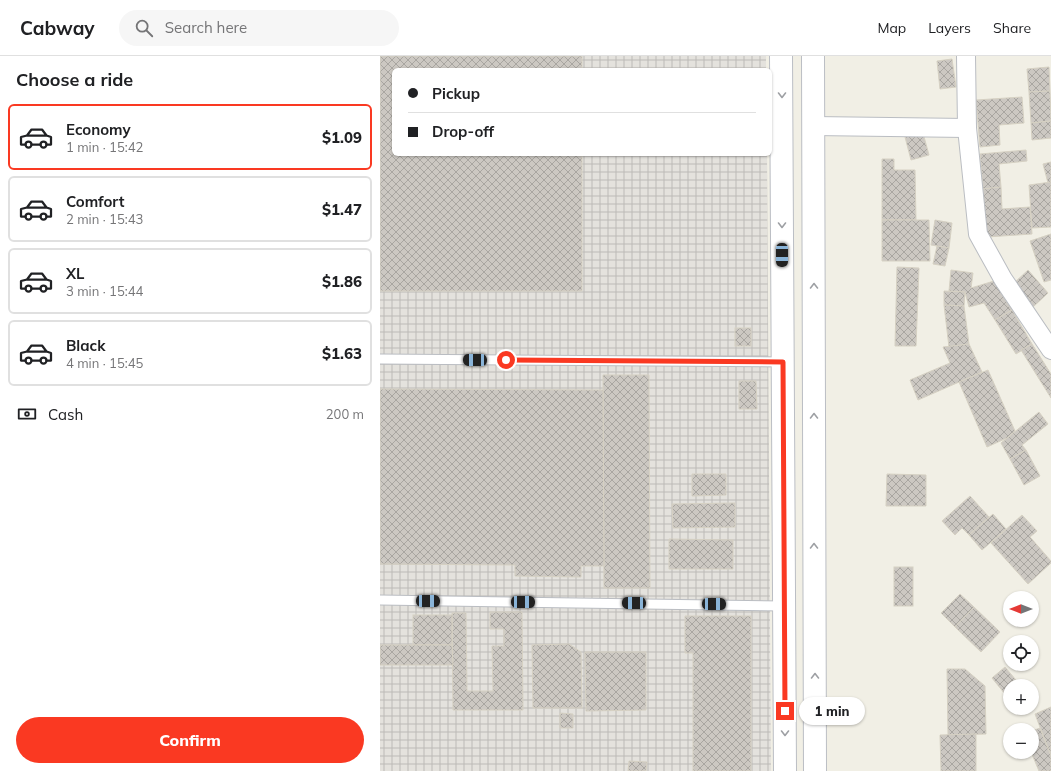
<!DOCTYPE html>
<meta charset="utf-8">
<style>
body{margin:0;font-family:Mulish,sans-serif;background:#f6f6f6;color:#202124;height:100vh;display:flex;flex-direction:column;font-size:15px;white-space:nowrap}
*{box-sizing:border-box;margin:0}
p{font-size:13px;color:#757577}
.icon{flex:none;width:22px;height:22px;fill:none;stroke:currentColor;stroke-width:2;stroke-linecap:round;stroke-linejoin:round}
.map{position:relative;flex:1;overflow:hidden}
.side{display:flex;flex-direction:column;background:#fff;width:380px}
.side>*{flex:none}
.hud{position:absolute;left:12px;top:12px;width:380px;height:88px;border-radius:6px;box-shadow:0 1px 3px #0004;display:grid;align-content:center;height:88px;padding:0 16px;background:#fff}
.needle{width:26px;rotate:270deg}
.tools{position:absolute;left:623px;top:535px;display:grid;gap:8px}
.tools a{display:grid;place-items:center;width:36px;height:36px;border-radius:50%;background:#fff;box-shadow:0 1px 3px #0004;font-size:20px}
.end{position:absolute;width:18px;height:18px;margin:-9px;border:5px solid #fa3922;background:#fff;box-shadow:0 0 0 2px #fff}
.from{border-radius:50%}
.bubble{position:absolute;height:28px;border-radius:14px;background:#fff;box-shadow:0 1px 3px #0004;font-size:13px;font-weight:800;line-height:28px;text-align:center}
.car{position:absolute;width:12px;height:24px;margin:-12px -6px;border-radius:5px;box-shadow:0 0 3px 1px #0007;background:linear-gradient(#222 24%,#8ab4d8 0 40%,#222 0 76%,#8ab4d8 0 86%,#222 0)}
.hud b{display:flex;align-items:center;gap:14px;height:38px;font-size:15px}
.hud b+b{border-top:1px solid #e0e0e0}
.hud i{width:10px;height:10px;background:#202124}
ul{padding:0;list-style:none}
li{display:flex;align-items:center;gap:12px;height:66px;margin:0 8px 6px;padding:0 8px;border:2px solid #e0e0e0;border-radius:6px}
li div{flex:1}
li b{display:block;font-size:15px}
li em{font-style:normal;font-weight:800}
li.on{border-color:#fa3922}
li>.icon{width:36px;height:36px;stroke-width:1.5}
h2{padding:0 16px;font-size:18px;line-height:48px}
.pay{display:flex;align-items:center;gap:10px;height:44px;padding:0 16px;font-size:15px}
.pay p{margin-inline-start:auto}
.action{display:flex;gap:8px;margin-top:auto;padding:8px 16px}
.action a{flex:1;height:46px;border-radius:24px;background:#fa3922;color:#fff;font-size:16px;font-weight:800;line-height:46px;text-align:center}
header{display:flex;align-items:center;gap:24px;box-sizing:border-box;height:56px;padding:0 20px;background:#fff;border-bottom:1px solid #e0e0e0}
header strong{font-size:19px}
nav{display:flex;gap:22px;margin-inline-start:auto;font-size:14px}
.search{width:280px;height:36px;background:#f6f6f6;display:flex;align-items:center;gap:10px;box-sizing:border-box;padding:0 14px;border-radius:22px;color:#757577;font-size:15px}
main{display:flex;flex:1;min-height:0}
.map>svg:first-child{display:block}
.industrial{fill:url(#industrial-grid)}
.building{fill:url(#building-cross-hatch);stroke:#d6d1c3}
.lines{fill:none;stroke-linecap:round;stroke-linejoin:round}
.service-casing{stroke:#babdc2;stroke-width:11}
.minor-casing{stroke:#babdc2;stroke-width:20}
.secondary-casing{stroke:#bbbec4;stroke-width:24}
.service{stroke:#fff;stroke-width:9}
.minor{stroke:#fff;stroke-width:18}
.secondary{stroke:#fff;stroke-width:22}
.oneway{stroke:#9ea0a4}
.route{stroke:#fa3922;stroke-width:5}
</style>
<header>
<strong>Cabway</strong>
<div class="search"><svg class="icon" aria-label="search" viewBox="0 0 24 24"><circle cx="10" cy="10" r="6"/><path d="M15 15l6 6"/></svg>Search here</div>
<nav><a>Map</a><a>Layers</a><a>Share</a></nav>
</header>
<main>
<section class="side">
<h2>Choose a ride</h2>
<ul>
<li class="on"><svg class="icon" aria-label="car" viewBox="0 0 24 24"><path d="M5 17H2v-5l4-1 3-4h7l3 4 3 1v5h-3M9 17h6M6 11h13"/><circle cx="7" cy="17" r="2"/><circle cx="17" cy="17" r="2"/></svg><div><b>Economy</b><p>1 min · 15:42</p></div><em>$1.09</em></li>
<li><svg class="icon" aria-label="car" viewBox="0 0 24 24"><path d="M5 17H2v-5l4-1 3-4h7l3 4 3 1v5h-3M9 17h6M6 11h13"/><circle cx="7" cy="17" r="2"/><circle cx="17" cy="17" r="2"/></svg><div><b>Comfort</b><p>2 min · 15:43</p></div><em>$1.47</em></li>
<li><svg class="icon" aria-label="car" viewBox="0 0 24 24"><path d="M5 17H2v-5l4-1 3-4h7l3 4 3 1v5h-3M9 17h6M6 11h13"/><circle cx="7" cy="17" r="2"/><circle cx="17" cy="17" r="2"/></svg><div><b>XL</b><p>3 min · 15:44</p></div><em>$1.86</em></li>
<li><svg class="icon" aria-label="car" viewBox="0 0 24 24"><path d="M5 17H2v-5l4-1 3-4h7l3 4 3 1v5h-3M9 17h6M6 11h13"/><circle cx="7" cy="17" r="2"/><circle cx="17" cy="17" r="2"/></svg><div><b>Black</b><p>4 min · 15:45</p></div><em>$1.63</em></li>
</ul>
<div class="pay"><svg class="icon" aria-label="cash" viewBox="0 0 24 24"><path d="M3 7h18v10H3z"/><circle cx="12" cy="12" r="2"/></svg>Cash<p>200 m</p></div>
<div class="action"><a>Confirm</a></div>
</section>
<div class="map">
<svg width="671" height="715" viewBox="0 0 671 715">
<defs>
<pattern id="industrial-grid" width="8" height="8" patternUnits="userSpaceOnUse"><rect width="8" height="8" fill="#e4e2dd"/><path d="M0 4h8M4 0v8" fill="none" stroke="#bcbbb7"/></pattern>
<pattern id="building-cross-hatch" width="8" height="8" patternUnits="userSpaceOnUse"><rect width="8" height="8" fill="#ccc8c2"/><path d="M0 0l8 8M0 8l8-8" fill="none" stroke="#a9a6a1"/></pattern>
</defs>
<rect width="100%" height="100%" fill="#f1efe5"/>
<path class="industrial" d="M0,0H386V14H14V98H387L391,715H0Z"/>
<g class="building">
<path d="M0,0H202V14H14V98H202V235H0Z"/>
<path d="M572,3L576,31L560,33L557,5Z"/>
<path d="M669,11L670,35L649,36L647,13Z"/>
<path d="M670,35L671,65L651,67L649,36Z"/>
<path d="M642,41L644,67L619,69L620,89L600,91L596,44Z"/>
<path d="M671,65V82L652,84L651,67Z"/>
<path d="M543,77L549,99L531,104L525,81Z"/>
<path d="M646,94L647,105L619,108L621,131L603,133L600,98Z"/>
<path d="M502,103H514V114H535L536,164H502Z"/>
<path d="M671,106V126L668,127L663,108Z"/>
<path d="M671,126V171L652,172L649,129Z"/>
<path d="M621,131L622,153L650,151L652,178L607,181L603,133Z"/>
<path d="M502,164H549L550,205H502Z"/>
<path d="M555,164L572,167L569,192L551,189Z"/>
<path d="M671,178V224L664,226L650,185Z"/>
<path d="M557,190L569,192L565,210L553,208Z"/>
<path d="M517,211L539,212L536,290H515Z"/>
<path d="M571,214L593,217L591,232L614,225L632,254L615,264L604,247L589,251L585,236L569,235Z"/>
<path d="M648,214L668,237L653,251L633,228Z"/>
<path d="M564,235L585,236L584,250L564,249Z"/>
<path d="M564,249L584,250L589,288L569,291Z"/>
<path d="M632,254L652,288L636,298L615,264Z"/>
<rect x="355" y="272" width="16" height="18"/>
<path d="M589,288L602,316L538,344L530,324L570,307L563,291Z"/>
<path d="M652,288L671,318V342L641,294Z"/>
<path d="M608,314L635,375L627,382L607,391L579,326Z"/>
<path d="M223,319H269L270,532H224Z"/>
<path d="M359,325H376L377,353H359Z"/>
<path d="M0,333L223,334L224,510H201V521L135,520V509L0,508Z"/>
<path d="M659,356L668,368L642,389L646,394L630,403L621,387Z"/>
<path d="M646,394L660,420L644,429L630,403Z"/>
<path d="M312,418H346V439L312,440Z"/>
<path d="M507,418L546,419V450H506Z"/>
<path d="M590,440L609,461L589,479L582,472L575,479L562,465Z"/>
<path d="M355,447V471L293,472L292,448Z"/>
<path d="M613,458L626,473L602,494L589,479Z"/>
<path d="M642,459L657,475L650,481L671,505V507L648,528L611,487Z"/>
<path d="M289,483L353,484V513H289Z"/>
<rect x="514" y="511" width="19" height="39"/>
<path d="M580,538L594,551L575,571L561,557Z"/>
<path d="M594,551L620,576L601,596L575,571Z"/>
<path d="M110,556H142L143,654H73L72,557H86L87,635H113L112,590H124V573H110Z"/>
<rect x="33" y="559" width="39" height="30"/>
<path d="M305,560H371V715H313V597H305Z"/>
<path d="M189,588L201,596L202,652H153L152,589Z"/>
<path d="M0,589H72L73,609H0Z"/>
<path d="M205,596H266V654L206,655Z"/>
<path d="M625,611L641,630H630L629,643L612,622Z"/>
<path d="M567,613H585L605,630L606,678L568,679Z"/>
<path d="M671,651V700L655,658Z"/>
<path d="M180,657L193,658V672H180Z"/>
<path d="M660,672L671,700V715H659L651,696L652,675Z"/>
<path d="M596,678V715H561L560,679Z"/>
<path d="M249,705L267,706L266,715H248Z"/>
</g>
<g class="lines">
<defs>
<g id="service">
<path d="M0,303L403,306"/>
<path d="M0,544L404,550"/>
</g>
<g id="minor">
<path d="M586,0L587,72L598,178L623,223L671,294"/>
<path d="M433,70L587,72"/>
</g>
<g id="secondary">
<path d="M401,0L405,715"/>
<path d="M433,0L435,715"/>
</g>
</defs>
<use href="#service" class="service-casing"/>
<use href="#minor" class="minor-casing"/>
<use href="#secondary" class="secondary-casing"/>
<use href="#service" class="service"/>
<use href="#minor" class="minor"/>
<use href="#secondary" class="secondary"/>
</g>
<defs><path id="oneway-chevron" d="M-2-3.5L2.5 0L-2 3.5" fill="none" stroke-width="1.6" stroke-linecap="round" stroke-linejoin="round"/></defs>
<g class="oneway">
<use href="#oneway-chevron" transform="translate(402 39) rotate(90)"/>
<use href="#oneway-chevron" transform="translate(402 169) rotate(90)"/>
<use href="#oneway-chevron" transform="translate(434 230) rotate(-90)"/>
<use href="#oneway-chevron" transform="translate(434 360) rotate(-90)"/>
<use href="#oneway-chevron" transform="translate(434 490) rotate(-90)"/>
<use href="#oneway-chevron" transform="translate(435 620) rotate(-90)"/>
<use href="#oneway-chevron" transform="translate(405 677) rotate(90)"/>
</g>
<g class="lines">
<path class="route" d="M126,304L403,306L405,655"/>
</g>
</svg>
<div class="tools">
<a><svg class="needle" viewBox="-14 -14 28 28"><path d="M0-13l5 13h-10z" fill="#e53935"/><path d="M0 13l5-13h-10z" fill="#757577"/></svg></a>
<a><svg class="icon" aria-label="locate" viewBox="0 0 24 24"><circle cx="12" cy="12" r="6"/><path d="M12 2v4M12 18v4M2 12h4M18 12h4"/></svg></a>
<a>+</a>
<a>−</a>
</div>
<i class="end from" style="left:126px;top:304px"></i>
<i class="end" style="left:405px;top:655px"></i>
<div class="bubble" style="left:419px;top:641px;width:66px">1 min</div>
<i class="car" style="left:402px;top:199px;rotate:180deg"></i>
<i class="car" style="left:95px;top:304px;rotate:271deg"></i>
<i class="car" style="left:48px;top:545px;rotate:91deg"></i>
<i class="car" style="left:143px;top:546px;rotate:91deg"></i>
<i class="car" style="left:254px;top:547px;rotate:271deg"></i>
<i class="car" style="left:334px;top:548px;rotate:91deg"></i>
<div class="hud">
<b><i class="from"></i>Pickup</b>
<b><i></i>Drop-off</b>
</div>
</div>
</main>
